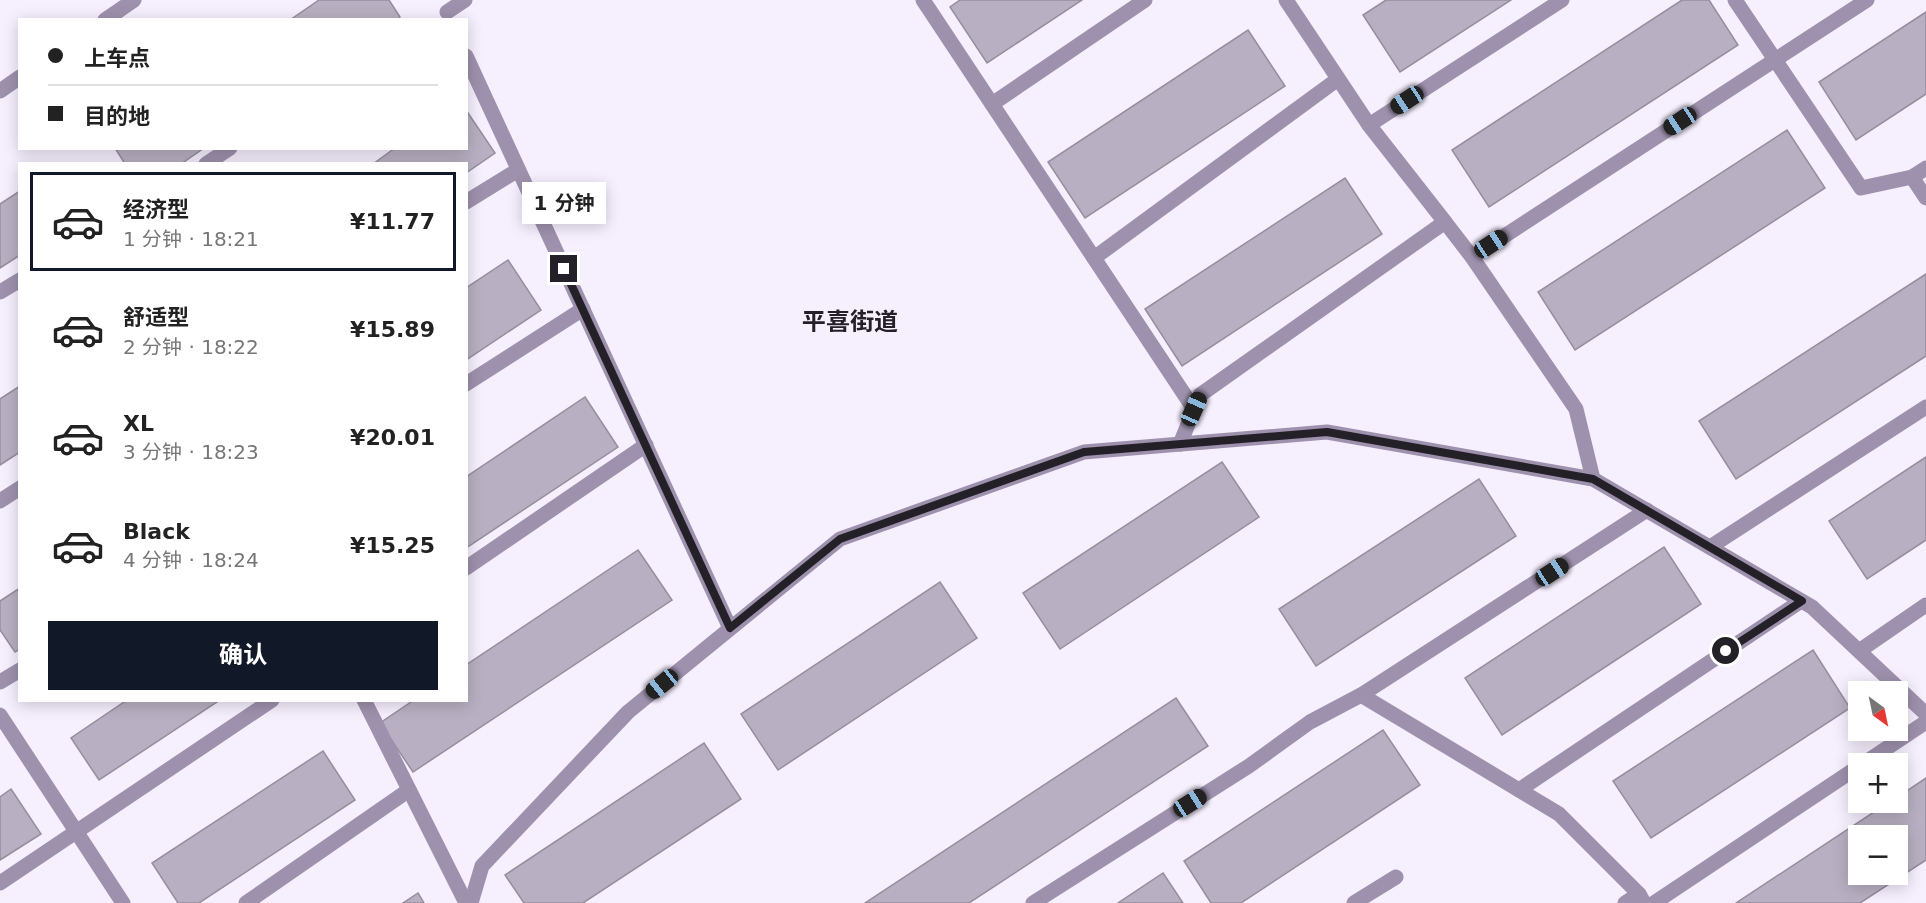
<!DOCTYPE html>
<html lang="zh">
<meta charset="utf-8">
<style>
body{margin:0;font-family:"DejaVu Sans","Noto Sans SC",sans-serif;background:#f2f2f2;color:#222;height:100vh;display:flex;flex-direction:column;font-size:22px;white-space:nowrap}
*{box-sizing:border-box;margin:0}
p{font-size:20px;color:#767676}
.icon{flex:none;width:33px;height:33px;fill:none;stroke:currentColor;stroke-width:2;stroke-linecap:round;stroke-linejoin:round}
.map{position:relative;flex:1;overflow:hidden}
.side{position:absolute;left:18px;top:162px;width:450px;height:540px;display:flex;flex-direction:column;background:#fff;border-radius:0px;box-shadow:0 3px 15px #0003}
.side>*{flex:none}
.guide{position:absolute;left:18px;top:18px;width:450px;height:132px;border-radius:0px;box-shadow:0 3px 15px #0003;display:grid;align-content:center;height:132px;padding:0 30px;background:#fff}
.needle{width:39px;rotate:147deg}
.buttons{position:absolute;left:1848px;top:681px;display:grid;gap:12px}
.buttons a{display:grid;place-items:center;width:60px;height:60px;border-radius:0px;background:#fff;box-shadow:0 3px 15px #0003;font-size:30px}
.end{position:absolute;width:27px;height:27px;margin:-14px;border:8px solid #242027;background:#fff;box-shadow:0 0 0 3px #fff}
.from{border-radius:50%}
.bubble{position:absolute;height:42px;border-radius:0px;background:#fff;box-shadow:0 3px 15px #0003;font-size:20px;font-weight:700;line-height:42px;text-align:center}
.car{position:absolute;width:18px;height:36px;margin:-18px -9px;border-radius:8px;box-shadow:0 0 4px 2px #0007;background:linear-gradient(#222 24%,#8ab4d8 0 40%,#222 0 76%,#8ab4d8 0 86%,#222 0)}
.guide b{display:flex;align-items:center;gap:21px;height:57px;font-size:22px}
.guide b+b{border-top:2px solid #e0e0e0}
.guide i{width:15px;height:15px;background:#222}
ul{padding:10px 0 0;list-style:none}
li{display:flex;align-items:center;gap:18px;height:99px;margin:0 12px 9px;padding:0 18px;border:3px solid transparent;border-radius:0px}
li div{flex:1}
li b{display:block;font-size:22px}
li em{font-style:normal;font-weight:700}
li.current{border-color:#111827}
li>.icon{width:54px;height:54px;stroke-width:1.5}
.cta{display:flex;gap:12px;margin-top:auto;padding:12px 30px}
.cta a{flex:1;height:69px;border-radius:0px;background:#111827;color:#fff;font-size:24px;font-weight:700;line-height:69px;text-align:center}
.map>svg:first-child{display:block}
.building{fill:#b8b0c2;stroke:#968e9f;stroke-width:1.5;fill-rule:evenodd}
.lines{fill:none;stroke-linecap:round;stroke-linejoin:round}
.minor{stroke:#9e91ad;stroke-width:15}
.route{stroke:#242027;stroke-width:8}
.labels{text-anchor:middle;stroke-width:6;stroke-linejoin:round;paint-order:stroke}
.district-label{font-size:24px;font-weight:bold;fill:#242027;stroke:#f6effe}
</style>
<div class="map">
<svg width="1926" height="903" viewBox="0 0 1926 903">
<rect width="100%" height="100%" fill="#f6effe"/>
<g class="building">
<path d="M319,0H389L400,17L397,20H290Z"/>
<path d="M960,0H1082L987,63L950,7Z"/>
<path d="M1386,0H1511L1400,72L1363,15Z"/>
<path d="M1682,0H1709L1738,45L1489,207L1452,150Z"/>
<path d="M1926,12V94L1856,140L1819,82Z"/>
<path d="M1248,30L1285,86L1085,218L1048,162Z"/>
<path d="M466,110L495,153L466,173V164H373L395,148H466Z"/>
<path d="M1787,130L1825,188L1575,350L1538,292Z"/>
<path d="M115,148H204L181,164H125Z"/>
<path d="M1345,178L1382,234L1182,366L1145,309Z"/>
<path d="M20,191V255L0,268V204Z"/>
<path d="M508,260L541,310L466,360V288Z"/>
<path d="M1926,274V356L1736,479L1699,421Z"/>
<path d="M20,386V452L0,465V399Z"/>
<path d="M585,397L618,447L466,548V477Z"/>
<path d="M1926,457V540L1867,579L1829,521Z"/>
<path d="M1222,462L1259,517L1060,649L1023,593Z"/>
<path d="M1479,479L1516,536L1316,666L1279,609Z"/>
<path d="M1664,547L1701,604L1502,735L1465,678Z"/>
<path d="M638,550L672,600L413,772L380,723L414,700H466V665Z"/>
<path d="M940,582L977,638L778,770L741,714Z"/>
<path d="M20,588V649L15,652L0,630V601Z"/>
<path d="M1813,650L1850,708L1651,838L1613,781Z"/>
<path d="M1176,698L1208,746L969,903H865Z"/>
<path d="M127,700H220L99,780L71,738Z"/>
<path d="M1383,730L1420,785L1241,903H1211L1184,861Z"/>
<path d="M704,743L741,799L583,903H524L505,875Z"/>
<path d="M323,751L355,800L199,903H178L152,863Z"/>
<path d="M1926,778V860L1860,903H1736L1889,802H1898V797ZM1858,836H1898V874H1858Z"/>
<path d="M11,789L41,834L0,860V797Z"/>
<path d="M1163,873L1183,903H1118Z"/>
<path d="M418,893L424,903H403Z"/>
</g>
<g class="lines">
<g class="minor">
<path d="M923,0L1194,409"/>
<path d="M1735,0L1861,188L1912,177L1926,198"/>
<path d="M447,12L465,0"/>
<path d="M105,20L134,0"/>
<path d="M466,56L730,628"/>
<path d="M0,91L20,77"/>
<path d="M992,104L1145,0"/>
<path d="M1369,125L1562,0"/>
<path d="M206,164L230,148"/>
<path d="M1912,177L1926,168"/>
<path d="M466,202L518,170"/>
<path d="M1445,222L1472,257L1576,409L1593,479"/>
<path d="M1472,257L1867,0"/>
<path d="M1094,258L1338,79"/>
<path d="M0,292L20,280"/>
<path d="M466,384L583,309"/>
<path d="M1180,444L1200,395L1445,222L1369,125L1286,0"/>
<path d="M0,501L20,488"/>
<path d="M1710,547L1926,407"/>
<path d="M466,568L646,445"/>
<path d="M1859,651L1926,605"/>
<path d="M0,682L20,670"/>
<path d="M1361,695L1559,814L1639,894L1644,903"/>
<path d="M364,700L466,903"/>
<path d="M0,715L123,903"/>
<path d="M1863,764L1926,722"/>
<path d="M1519,790L1801,601"/>
<path d="M0,883L272,700"/>
<path d="M246,903L409,790"/>
<path d="M471,903L482,866L628,712L840,539L1084,452L1327,432L1593,479L1812,607L1926,714"/>
<path d="M1033,903L1249,766L1310,722L1361,695L1647,510"/>
<path d="M1354,903L1396,877"/>
<path d="M1625,903L1639,894"/>
<path d="M1654,903L1858,767"/>
</g>
</g>
<g class="lines">
<path class="route" d="M564,269L730,628L840,539L1084,452L1327,432L1593,479L1802,601L1726,651"/>
</g>
<g class="labels">
<g class="district-label">
<text x="850" y="330">平喜街道</text>
</g>
</g>
</svg>
<div class="buttons">
<a><svg class="needle" viewBox="-14 -14 28 28"><path d="M0-13l5 13h-10z" fill="#e53935"/><path d="M0 13l5-13h-10z" fill="#767676"/></svg></a>
<a>+</a>
<a>−</a>
</div>
<i class="end from" style="left:1726px;top:651px"></i>
<i class="end" style="left:564px;top:269px"></i>
<div class="bubble" style="left:522px;top:182px;width:84px">1 分钟</div>
<i class="car" style="left:1407px;top:100px;rotate:237deg"></i>
<i class="car" style="left:1680px;top:121px;rotate:237deg"></i>
<i class="car" style="left:1491px;top:244px;rotate:57deg"></i>
<i class="car" style="left:1194px;top:409px;rotate:24deg"></i>
<i class="car" style="left:1552px;top:572px;rotate:57deg"></i>
<i class="car" style="left:662px;top:684px;rotate:231deg"></i>
<i class="car" style="left:1190px;top:803px;rotate:58deg"></i>
<div class="guide">
<b><i class="from"></i>上车点</b>
<b><i></i>目的地</b>
</div>
<section class="side">
<ul>
<li class="current"><svg class="icon" aria-label="car" viewBox="0 0 24 24"><path d="M5 17H2v-5l4-1 3-4h7l3 4 3 1v5h-3M9 17h6M6 11h13"/><circle cx="7" cy="17" r="2"/><circle cx="17" cy="17" r="2"/></svg><div><b>经济型</b><p>1 分钟 · 18:21</p></div><em>¥11.77</em></li>
<li><svg class="icon" aria-label="car" viewBox="0 0 24 24"><path d="M5 17H2v-5l4-1 3-4h7l3 4 3 1v5h-3M9 17h6M6 11h13"/><circle cx="7" cy="17" r="2"/><circle cx="17" cy="17" r="2"/></svg><div><b>舒适型</b><p>2 分钟 · 18:22</p></div><em>¥15.89</em></li>
<li><svg class="icon" aria-label="car" viewBox="0 0 24 24"><path d="M5 17H2v-5l4-1 3-4h7l3 4 3 1v5h-3M9 17h6M6 11h13"/><circle cx="7" cy="17" r="2"/><circle cx="17" cy="17" r="2"/></svg><div><b>XL</b><p>3 分钟 · 18:23</p></div><em>¥20.01</em></li>
<li><svg class="icon" aria-label="car" viewBox="0 0 24 24"><path d="M5 17H2v-5l4-1 3-4h7l3 4 3 1v5h-3M9 17h6M6 11h13"/><circle cx="7" cy="17" r="2"/><circle cx="17" cy="17" r="2"/></svg><div><b>Black</b><p>4 分钟 · 18:24</p></div><em>¥15.25</em></li>
</ul>
<div class="cta"><a>确认</a></div>
</section>
</div>
